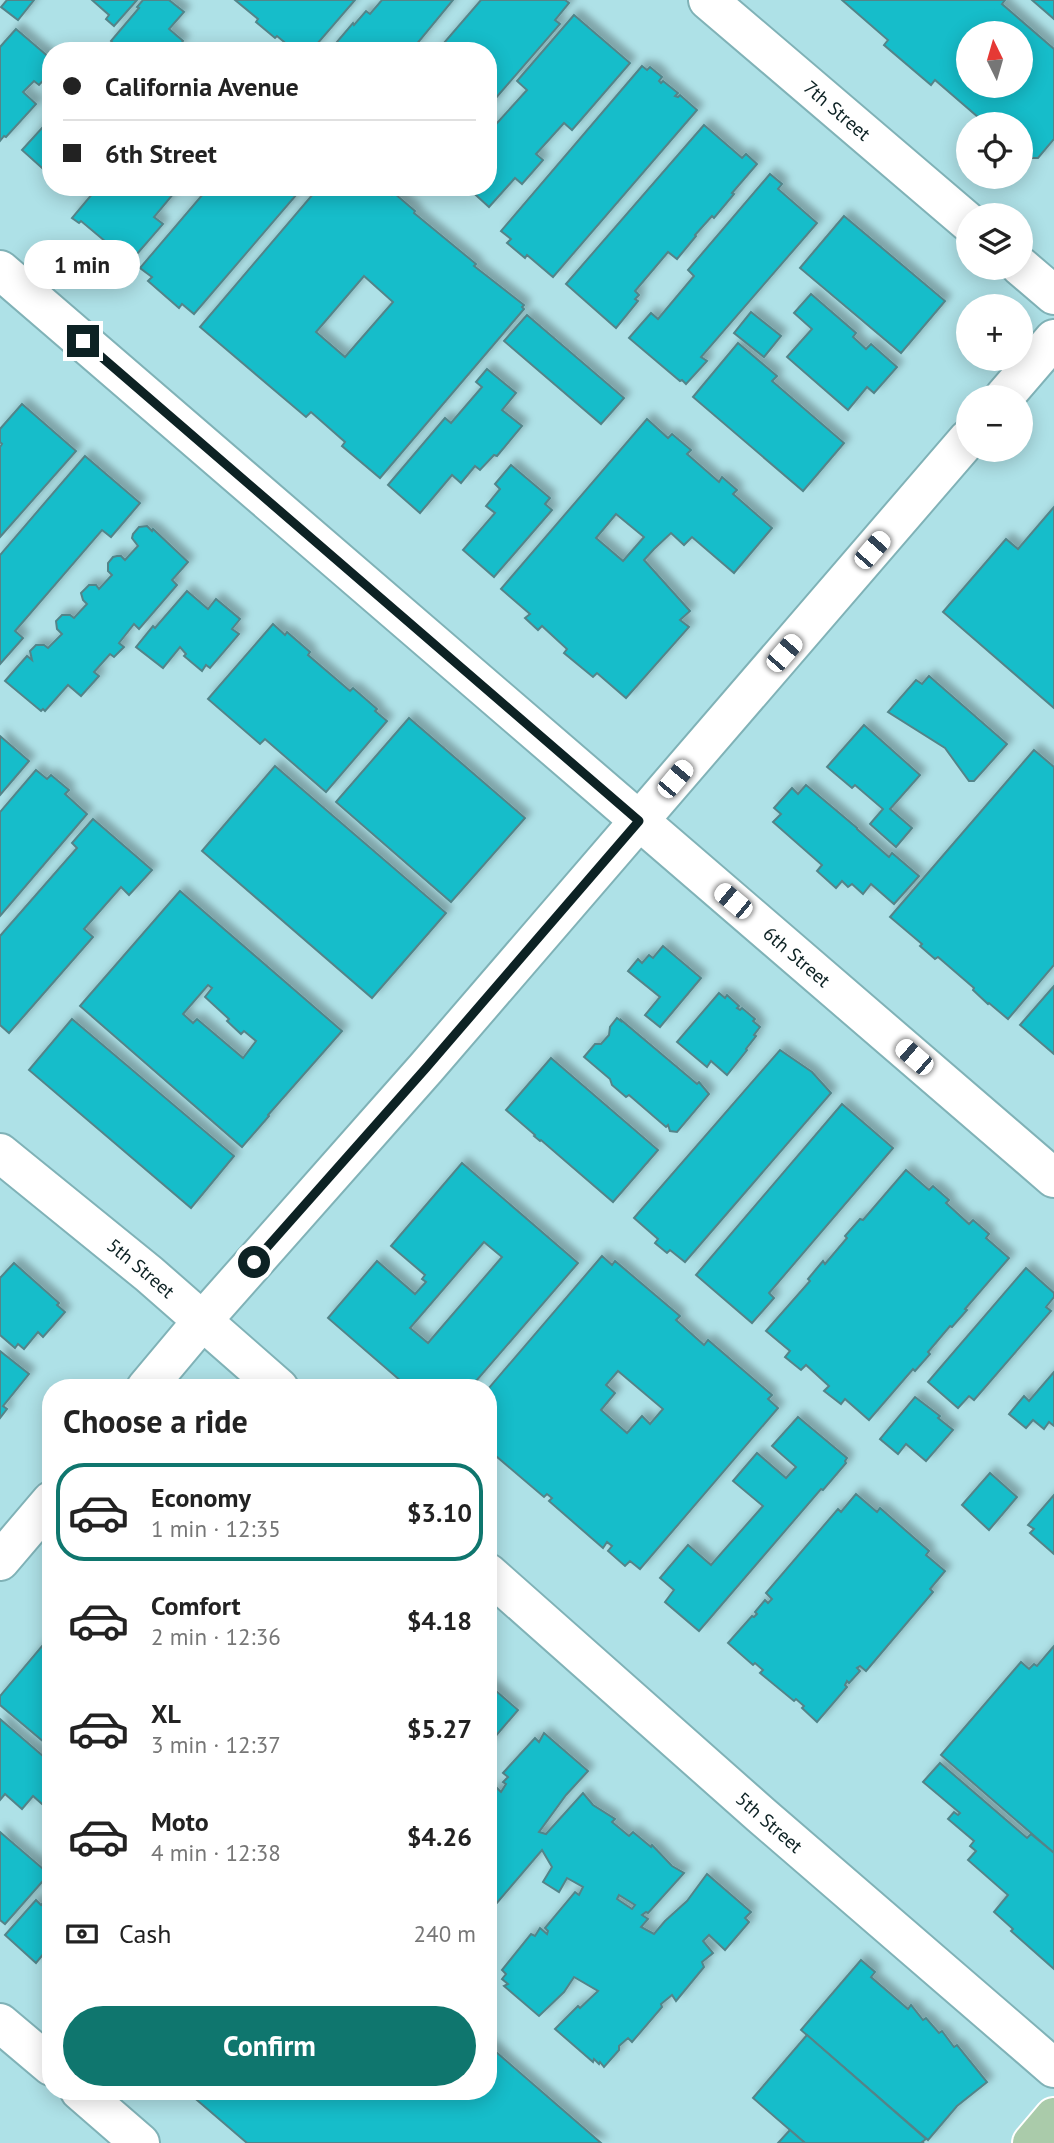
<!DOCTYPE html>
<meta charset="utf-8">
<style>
body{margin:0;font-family:"PT Sans",sans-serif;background:#f2f2f2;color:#222;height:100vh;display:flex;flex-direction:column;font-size:26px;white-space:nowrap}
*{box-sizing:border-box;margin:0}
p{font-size:23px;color:#767676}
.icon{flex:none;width:38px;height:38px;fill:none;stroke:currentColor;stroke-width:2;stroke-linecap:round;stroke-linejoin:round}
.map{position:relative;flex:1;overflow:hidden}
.panel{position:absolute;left:42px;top:1379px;width:455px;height:721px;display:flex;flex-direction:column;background:#fff;border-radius:28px;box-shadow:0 4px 18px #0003}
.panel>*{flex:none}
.guide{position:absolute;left:42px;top:42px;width:455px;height:154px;border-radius:28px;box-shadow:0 4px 18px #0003;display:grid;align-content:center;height:154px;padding:0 21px;background:#fff}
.needle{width:46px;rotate:355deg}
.tools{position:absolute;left:956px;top:21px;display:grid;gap:14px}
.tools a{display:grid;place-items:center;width:77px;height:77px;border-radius:50%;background:#fff;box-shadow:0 4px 18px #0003;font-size:35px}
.end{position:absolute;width:32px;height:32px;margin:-16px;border:9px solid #0d2224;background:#fff;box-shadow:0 0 0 4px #fff}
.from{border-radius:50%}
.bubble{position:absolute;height:49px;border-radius:24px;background:#fff;box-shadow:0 4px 18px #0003;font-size:23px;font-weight:800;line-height:49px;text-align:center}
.car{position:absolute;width:21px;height:42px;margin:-21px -10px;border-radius:9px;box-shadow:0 0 5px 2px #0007;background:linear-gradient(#fff 24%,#345 0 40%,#fff 0 76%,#345 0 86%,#fff 0)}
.guide b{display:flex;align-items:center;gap:24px;height:66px;font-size:26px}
.guide b+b{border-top:2px solid #e0e0e0}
.guide i{width:18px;height:18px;background:#222}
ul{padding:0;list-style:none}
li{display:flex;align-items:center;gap:21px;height:98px;margin:0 14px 10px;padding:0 7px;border:4px solid transparent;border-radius:28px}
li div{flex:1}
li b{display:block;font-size:26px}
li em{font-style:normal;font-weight:800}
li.current{border-color:#0f766e}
li>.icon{width:63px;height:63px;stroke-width:1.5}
h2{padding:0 21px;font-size:32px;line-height:84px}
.pay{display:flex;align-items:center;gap:18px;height:77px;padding:0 21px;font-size:26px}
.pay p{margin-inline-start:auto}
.cta{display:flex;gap:14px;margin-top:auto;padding:14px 21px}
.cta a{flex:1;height:80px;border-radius:42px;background:#0f766e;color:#fff;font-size:28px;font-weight:800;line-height:80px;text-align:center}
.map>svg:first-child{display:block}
.building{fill:#17bdca;stroke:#538489;stroke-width:2;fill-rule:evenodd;filter:url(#shadow)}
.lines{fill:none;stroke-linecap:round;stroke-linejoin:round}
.minor-casing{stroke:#80b2b7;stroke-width:42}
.major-casing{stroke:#fff;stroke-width:42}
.minor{stroke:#fff;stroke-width:38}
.major{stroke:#aacbaa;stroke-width:38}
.route{stroke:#0d2224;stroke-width:9}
.labels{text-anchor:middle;stroke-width:6;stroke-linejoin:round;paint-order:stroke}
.street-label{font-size:19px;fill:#0d2224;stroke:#bbeef4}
</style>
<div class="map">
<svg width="1054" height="2143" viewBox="0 0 1054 2143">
<defs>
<filter id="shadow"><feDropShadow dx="6" dy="-6" stdDeviation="3.5" flood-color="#0004"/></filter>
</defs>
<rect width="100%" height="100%" fill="#aee1e7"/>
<g class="building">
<path d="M7,0H34L18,20L1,7Z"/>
<path d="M92,0H137L114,26L106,19L109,15Z"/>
<path d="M143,0H169L184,12L169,29L183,41L175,51H121L111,41L139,8L137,7Z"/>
<path d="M235,0H355L311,51H295L277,36L275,38L256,22L258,19Z"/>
<path d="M382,0H453L411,51H333L331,49L353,23L354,25L366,11L370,14Z"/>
<path d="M481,0H565L569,3L555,20L560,24L488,107V51H437Z"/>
<path d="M842,0H1005L1002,4L1054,49V139L1038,158H1025L1020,154V124H986L935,80L931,85L884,45L888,40ZM968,33H1020V86H968Z"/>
<path d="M1032,0H1054V19Z"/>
<path d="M574,15L630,63L572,130L564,123L536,154L543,160L522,184L515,178L489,207L467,187H488V133L527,90L517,81Z"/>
<path d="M16,29L51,59V72L39,85L34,81L23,92L36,104L6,137L4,136L0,141V47Z"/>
<path d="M642,66L647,70L650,67L662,77L659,81L661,83L663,81L678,93L675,96L678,97L680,95L697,110L553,277L527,255L525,258L507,243L511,239L501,231Z"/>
<path d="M51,118V176L22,150Z"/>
<path d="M704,125L742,158L746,154L757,164L732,193L734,194L714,218L712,216L695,235L696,236L677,259L668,252L635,291L639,295L635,299L638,301L616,328L566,284Z"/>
<path d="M770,174L782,184L778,189L817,223L701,357L707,361L686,384L682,380L680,381L629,338L651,313L658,319L694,276L688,270Z"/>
<path d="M98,187H179L154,217L163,224L130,262L81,221L79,223L72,218Z"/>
<path d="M209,187H303L194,314L182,304L179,308L148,281L152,277L140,268Z"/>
<path d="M319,187H384L392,195L394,193L415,211L414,213L476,264L474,266L524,305L522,307L524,309L380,478L342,446L345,442L311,412L306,417L200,327ZM364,276L393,302L345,357L316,332Z"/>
<path d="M844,216L945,301L901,353L800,268Z"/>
<path d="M811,294L856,333L853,337L866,349L871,344L897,367L874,393L867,387L848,410L787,357L812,329L794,313Z"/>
<path d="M751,312L781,336L764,357L734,333Z"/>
<path d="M527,315L624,398L601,424L504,341Z"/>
<path d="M738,343L777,376L772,381L844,443L803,491L693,397Z"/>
<path d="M487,369L516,393L502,410L522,426L497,456L494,455L480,470L475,466L461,483L452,475L420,513L388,485L445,418L451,423L482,387L476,382Z"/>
<path d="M22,404L76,451L0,537V447L2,444L0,442V429Z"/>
<path d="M647,419L668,438L672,434L691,450L687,454L719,482L722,477L737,490L733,494L772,528L734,573L692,537L684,545L671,533L654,549L644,560L690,611L680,620L689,627L626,698L597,673L593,677L564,653L567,649L542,626L538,630L525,618L530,614L501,589ZM616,514L644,537L623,561L596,538Z"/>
<path d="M85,456L140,503L111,537L102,530L15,631L23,638L0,664V555Z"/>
<path d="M511,465L550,498L545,504L552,510L494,577L463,550L495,513L486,506L500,489L495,484Z"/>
<path d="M1054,507V708L943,612L1006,539L1018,549Z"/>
<path d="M147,526L152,531L153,529L188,562L172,580L177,585L139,629L134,624L119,643L124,647L114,657L110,654L94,672L99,676L81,696L68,685L45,711L43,709L41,711L5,681L27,656L32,660L30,651L36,645H44L48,648L62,634L57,629L56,621L62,615H70L74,618L87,604L83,600L81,593L89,585H96L99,589L112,575L108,571V563L113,557L117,556H121L125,560L138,546L132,538L133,534L139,527Z"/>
<path d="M187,591L208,609L216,599L240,619L232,629L239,634L210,668L206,665L202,671L184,656L186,654L180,647L163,668L136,647L153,626L155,628Z"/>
<path d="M273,624L285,635L287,632L310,652L308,655L350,691L353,688L377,709L375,711L387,721L326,792L265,739L260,744L208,699Z"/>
<path d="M929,676L1007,744L974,781H969L945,748L888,712L916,680L922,684Z"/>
<path d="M409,718L525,818L451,902L336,802Z"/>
<path d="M864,725L920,775L890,809L912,828L896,847L870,824L883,809L855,785L852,788L827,767Z"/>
<path d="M0,736L29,761L0,795Z"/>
<path d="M1034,750L1054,767V965L1008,1019L989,1003L988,1004L973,990L974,988L938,957L935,959L920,946L922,944L890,917Z"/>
<path d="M275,766L446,913L372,998L202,851Z"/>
<path d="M36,770L47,779L51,775L69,790L65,794L87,814L0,916V812Z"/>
<path d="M806,785L857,828V829L889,857L892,853L919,876L894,904L871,884L863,894L852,884L848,887L842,881L836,888L817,871L822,865L773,822L781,814L774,808L792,788L798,794Z"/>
<path d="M93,819L152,870L129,895L121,887L84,929L93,937L9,1033L0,1025V936L77,848L72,843Z"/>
<path d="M180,891L342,1031L268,1115L269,1116L242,1147L80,1006ZM208,985L212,988L205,997L229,1019L227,1021L241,1034L244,1031L256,1041L243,1058L197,1019L193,1023L183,1014Z"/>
<path d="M663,946L701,978L660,1027L645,1015L660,997L628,971L638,959L642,963L649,955L653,958Z"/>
<path d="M1054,986V1054L1020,1025Z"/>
<path d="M719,993L725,998L727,995L739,1006L737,1008L740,1010L742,1008L755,1019L753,1021L760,1027L754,1035L756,1036L746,1049L747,1050L727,1075L711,1061L707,1067L677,1042Z"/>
<path d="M617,1018L621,1021V1020L697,1084L699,1082L709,1094L677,1132L670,1131L668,1125L666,1127L629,1095L626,1097L612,1085L610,1079L584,1057L595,1044H601L609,1035L610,1027Z"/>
<path d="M72,1019L234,1156L191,1208L29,1070Z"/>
<path d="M780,1050L812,1072L831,1093L685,1262L670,1250L667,1253L655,1243L658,1239L634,1218Z"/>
<path d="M551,1058L658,1150L613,1202L541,1140L540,1141L534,1136L535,1135L506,1110Z"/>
<path d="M842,1104L893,1148L769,1293L774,1298L752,1323L696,1275Z"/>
<path d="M462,1163L578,1263L470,1388H409L328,1318L377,1261L415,1294L426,1282L422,1279L425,1275L391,1246ZM484,1242L502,1257L428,1343L410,1328Z"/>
<path d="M906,1170L929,1190L933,1186L949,1200L946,1203L969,1224L973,1220L989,1234L986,1238L1009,1258L965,1309L967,1310L952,1327L950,1326L928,1352L930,1354L915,1371L913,1369L869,1420L845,1399L841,1404L824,1391L829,1386L806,1365L801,1370L785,1357L790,1351L766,1331L810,1281L808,1279L823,1261L825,1264L847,1238L845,1236L860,1219L863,1220Z"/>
<path d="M602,1256L612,1265L615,1261L680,1316L676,1320L704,1345L708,1340L772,1395L768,1399L778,1408L640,1569L630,1561L625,1566L608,1551L612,1546L607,1542L603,1548L549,1501L552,1498L547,1494L544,1497L490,1451L493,1448L488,1444V1389ZM618,1371L663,1409L650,1424L642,1416L627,1433L601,1410L615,1393L606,1385Z"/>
<path d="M14,1263L59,1303L57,1305L65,1312L43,1337L38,1332L24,1349L18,1344L15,1348L0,1335V1278Z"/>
<path d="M1026,1268L1054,1293V1297L1046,1307L1051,1311L974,1400L969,1396L958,1408L928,1382Z"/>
<path d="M0,1351L29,1374L3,1406L7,1409L0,1418Z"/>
<path d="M1054,1372V1426L1049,1422L1044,1429L1033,1420L1026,1428L1009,1414L1024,1396L1029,1401Z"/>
<path d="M915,1397L940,1416L938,1418L953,1430L926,1461L906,1444L898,1454L880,1439Z"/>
<path d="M798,1417L847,1458L845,1461L846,1463L823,1490L821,1489L699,1631L665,1602L674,1590L660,1578L688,1545L711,1565L763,1506L733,1481L757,1453L786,1478L796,1467L772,1446Z"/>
<path d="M990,1473L1017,1497L989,1530L962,1505Z"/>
<path d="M856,1494L877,1512L880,1508L929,1551L926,1555L945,1571L930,1589L933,1592L866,1671L860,1666L857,1668L860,1671L849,1683L847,1681L845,1685L847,1687L817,1722L802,1708L804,1706L796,1699L794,1701L760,1673L763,1670L755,1663L753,1665L728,1643L752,1616L754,1617L757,1614L755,1612L765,1600L768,1603L772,1599L766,1593L838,1509L841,1512Z"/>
<path d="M1054,1495V1554L1030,1533L1034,1529L1028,1525Z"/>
<path d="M43,1645L51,1652V1748L0,1705V1696Z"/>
<path d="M1054,1646V1853L941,1755L1021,1662L1029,1669L1034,1664L1037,1666Z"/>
<path d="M488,1684L518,1710L488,1745Z"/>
<path d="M0,1719L51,1763V1812L33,1796L22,1809L5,1794L0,1800Z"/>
<path d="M544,1733L588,1771L566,1795L539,1832L546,1834L583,1793L593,1805L615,1819L612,1822L629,1836L633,1832L651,1847L652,1845L672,1866L684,1873L648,1913L646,1912L642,1915L648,1919L641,1927L654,1934L665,1921L687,1901L707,1874L751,1912L745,1918L749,1922L725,1950L709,1935L703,1941L713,1953L702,1962L704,1967L676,2001L672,1995L661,2004L662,2007L632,2042L628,2038L619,2046V2050L604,2067L600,2062L599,2064L594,2059L593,2062L555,2029L578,2006L580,2008L598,1991L574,1977L564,1992L539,2016L504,1986L508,1984L502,1979L506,1974L502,1970L531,1934L535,1936L540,1928L547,1934L548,1931L545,1928L575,1892L579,1895L583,1887L567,1878L559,1892L543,1882L552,1867L542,1850L496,1904L488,1900V1798L497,1788L501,1792L506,1784L503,1782L508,1777L503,1773L535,1738L539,1742ZM619,1895L635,1905L632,1909L617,1899Z"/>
<path d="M940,1763L1027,1838L1031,1834L1054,1853V1969L1011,1931L1013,1929L994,1912L1008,1895L968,1860L976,1851L970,1846L974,1841L948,1819L954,1812L958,1815L960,1813L923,1782Z"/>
<path d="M0,1832L49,1874L5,1924L0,1920Z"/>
<path d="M51,1894V1957L45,1952L36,1963L5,1935L36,1900L41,1905Z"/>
<path d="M861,1960L875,1972L871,1977L908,2009L911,2005L923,2020L926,2018L939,2033L942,2031L954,2047L957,2045L987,2082L957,2106L928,2140L801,2030Z"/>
<path d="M807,2035L926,2139L922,2142L924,2143H805L753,2098Z"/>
<path d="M488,2045L601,2143H247L190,2094L197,2091H488Z"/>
<path d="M790,2130L805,2143H778Z"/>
</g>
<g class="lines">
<defs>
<g id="minor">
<path id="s1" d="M708,0L968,222"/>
<path d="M1020,266L1054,295"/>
<path id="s2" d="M0,270L1054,1178"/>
<path d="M1004,397L1054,339"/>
<path id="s3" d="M0,1153L149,1274L279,1388"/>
<path d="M146,1388L203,1320L426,1068L968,439"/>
<path d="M0,1561L51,1501"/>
<path id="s4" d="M488,1573L761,1815L1054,2068"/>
<path d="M0,2023L51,2066"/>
<path d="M80,2091L140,2143"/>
</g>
<path id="major" d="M1032,2143L1054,2117"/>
</defs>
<use href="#minor" class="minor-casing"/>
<use href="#major" class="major-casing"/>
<use href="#minor" class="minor"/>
<use href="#major" class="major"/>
</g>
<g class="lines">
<path class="route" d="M83,341L639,821L426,1068L254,1262"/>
</g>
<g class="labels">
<g class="street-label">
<text dy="7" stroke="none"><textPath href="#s1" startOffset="170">7th Street</textPath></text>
<text dy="7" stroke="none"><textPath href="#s2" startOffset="1052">6th Street</textPath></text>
<text dy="7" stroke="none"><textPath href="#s3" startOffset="182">5th Street</textPath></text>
<text dy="7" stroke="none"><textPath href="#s4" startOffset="376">5th Street</textPath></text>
</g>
</g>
</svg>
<div class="tools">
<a><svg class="needle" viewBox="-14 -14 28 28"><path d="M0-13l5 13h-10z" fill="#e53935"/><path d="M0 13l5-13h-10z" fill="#767676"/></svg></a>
<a><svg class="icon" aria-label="locate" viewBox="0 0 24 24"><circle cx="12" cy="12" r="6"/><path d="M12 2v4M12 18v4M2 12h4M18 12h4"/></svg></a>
<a><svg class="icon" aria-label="layers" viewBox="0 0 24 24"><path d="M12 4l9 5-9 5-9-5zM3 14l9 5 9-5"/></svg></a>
<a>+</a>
<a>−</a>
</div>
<i class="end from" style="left:254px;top:1262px"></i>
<i class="end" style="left:83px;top:341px"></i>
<div class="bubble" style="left:24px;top:240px;width:116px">1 min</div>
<i class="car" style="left:872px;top:550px;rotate:41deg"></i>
<i class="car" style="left:784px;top:653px;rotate:41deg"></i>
<i class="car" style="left:675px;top:779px;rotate:40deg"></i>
<i class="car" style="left:733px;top:901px;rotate:310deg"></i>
<i class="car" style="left:914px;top:1057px;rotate:311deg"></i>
<div class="guide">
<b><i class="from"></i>California Avenue</b>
<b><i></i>6th Street</b>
</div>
<section class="panel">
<h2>Choose a ride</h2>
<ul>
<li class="current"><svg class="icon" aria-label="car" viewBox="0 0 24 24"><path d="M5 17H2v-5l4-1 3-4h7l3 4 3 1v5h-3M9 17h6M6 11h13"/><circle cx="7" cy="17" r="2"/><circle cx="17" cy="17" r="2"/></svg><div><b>Economy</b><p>1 min · 12:35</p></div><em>$3.10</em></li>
<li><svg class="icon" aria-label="car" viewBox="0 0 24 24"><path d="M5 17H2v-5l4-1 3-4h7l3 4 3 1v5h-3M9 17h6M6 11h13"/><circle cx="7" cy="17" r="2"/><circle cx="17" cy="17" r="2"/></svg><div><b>Comfort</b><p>2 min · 12:36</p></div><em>$4.18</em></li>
<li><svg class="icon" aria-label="car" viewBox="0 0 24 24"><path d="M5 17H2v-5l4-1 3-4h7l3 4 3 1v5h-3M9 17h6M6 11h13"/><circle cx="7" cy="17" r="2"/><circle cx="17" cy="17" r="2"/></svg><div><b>XL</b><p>3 min · 12:37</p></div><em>$5.27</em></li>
<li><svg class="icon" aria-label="car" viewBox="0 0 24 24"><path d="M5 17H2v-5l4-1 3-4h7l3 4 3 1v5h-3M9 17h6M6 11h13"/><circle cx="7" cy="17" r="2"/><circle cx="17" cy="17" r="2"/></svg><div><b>Moto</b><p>4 min · 12:38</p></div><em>$4.26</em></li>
</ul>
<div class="pay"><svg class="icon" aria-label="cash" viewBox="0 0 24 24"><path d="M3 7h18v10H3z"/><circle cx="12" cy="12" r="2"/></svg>Cash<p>240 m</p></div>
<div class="cta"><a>Confirm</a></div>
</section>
</div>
